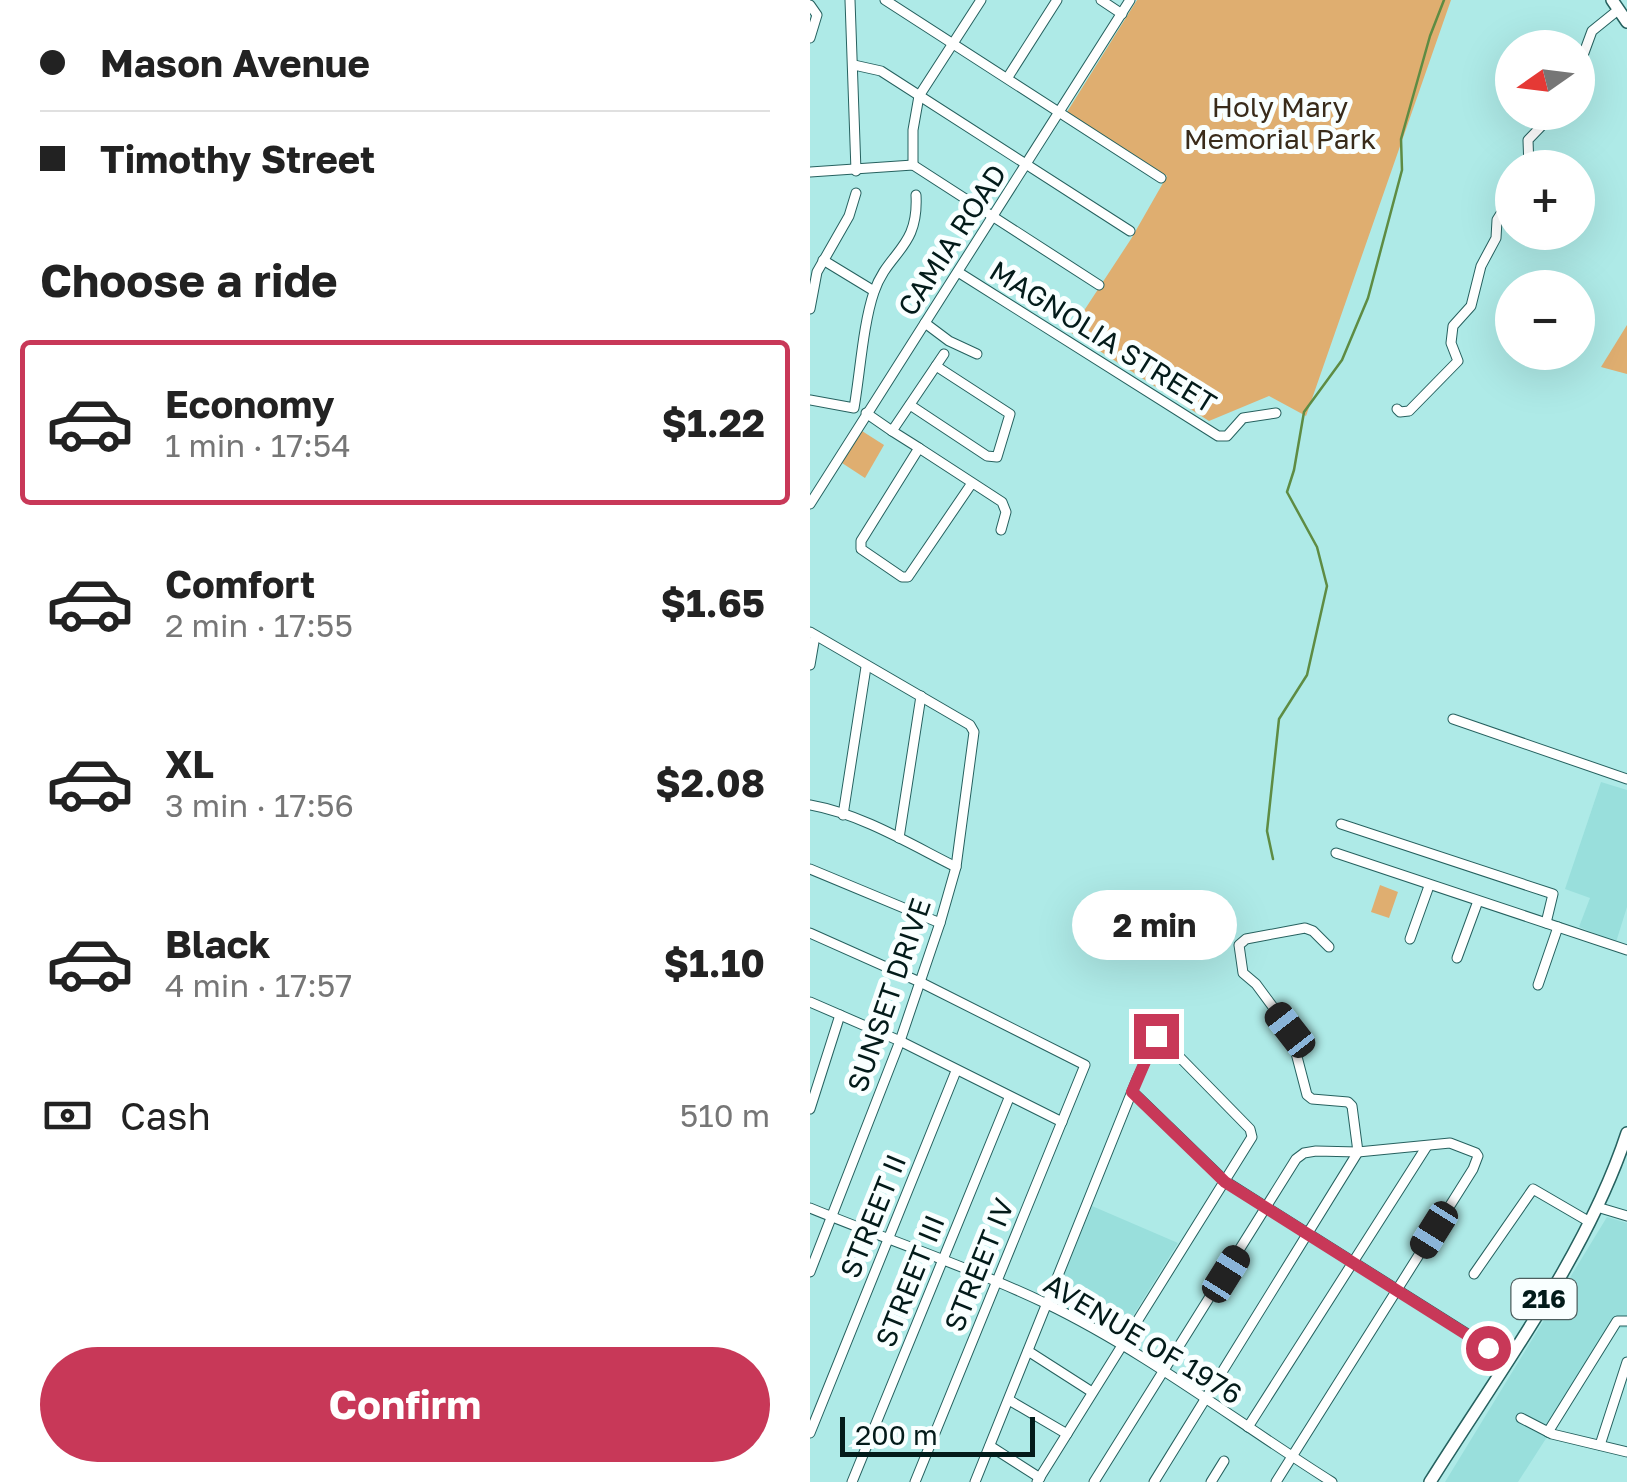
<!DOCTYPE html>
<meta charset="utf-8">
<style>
body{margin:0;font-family:"Golos Text",sans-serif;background:#f6f6f6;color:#222;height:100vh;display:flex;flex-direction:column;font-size:38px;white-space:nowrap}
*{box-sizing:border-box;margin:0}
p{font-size:32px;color:#767676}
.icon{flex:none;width:55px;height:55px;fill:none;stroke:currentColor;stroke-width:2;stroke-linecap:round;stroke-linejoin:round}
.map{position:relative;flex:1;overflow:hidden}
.sheet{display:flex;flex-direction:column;background:#fff;width:810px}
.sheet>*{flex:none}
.top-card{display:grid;align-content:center;height:220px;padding:0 40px;background:#fff}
.needle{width:65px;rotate:256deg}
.fabs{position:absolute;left:685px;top:30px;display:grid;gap:20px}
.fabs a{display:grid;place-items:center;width:100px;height:100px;border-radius:50%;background:#fff;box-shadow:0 10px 40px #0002;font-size:50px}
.scale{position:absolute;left:30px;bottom:25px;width:195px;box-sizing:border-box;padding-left:10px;border:5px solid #031b1a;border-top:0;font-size:28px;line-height:35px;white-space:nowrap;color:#031b1a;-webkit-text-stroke:8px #f9ffff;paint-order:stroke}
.end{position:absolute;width:45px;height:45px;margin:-22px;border:12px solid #c83858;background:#fff;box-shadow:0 0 0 5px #fff}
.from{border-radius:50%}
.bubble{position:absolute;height:70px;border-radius:35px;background:#fff;box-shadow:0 10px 40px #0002;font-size:32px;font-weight:700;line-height:70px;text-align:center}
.car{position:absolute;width:30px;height:60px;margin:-30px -15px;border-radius:12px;box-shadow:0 0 8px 2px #0007;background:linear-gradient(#222 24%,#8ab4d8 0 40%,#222 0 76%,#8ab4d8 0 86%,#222 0)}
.top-card b{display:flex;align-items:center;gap:35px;height:95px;font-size:38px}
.top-card b+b{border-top:2px solid #e0e0e0}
.top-card i{width:25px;height:25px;background:#222}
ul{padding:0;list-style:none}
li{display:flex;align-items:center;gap:30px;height:165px;margin:0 20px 15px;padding:0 20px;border:5px solid transparent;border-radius:10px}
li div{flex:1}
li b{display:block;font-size:38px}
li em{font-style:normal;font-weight:700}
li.selected{border-color:#c83858}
li>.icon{width:90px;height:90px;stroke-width:1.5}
h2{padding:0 40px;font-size:45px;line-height:120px}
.pay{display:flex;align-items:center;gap:25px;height:110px;padding:0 40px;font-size:38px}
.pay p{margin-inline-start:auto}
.button{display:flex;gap:20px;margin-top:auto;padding:20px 40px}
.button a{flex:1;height:115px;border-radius:60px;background:#c83858;color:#fff;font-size:40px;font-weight:700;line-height:115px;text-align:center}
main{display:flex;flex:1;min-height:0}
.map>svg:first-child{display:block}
.built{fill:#99dfdc}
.green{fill:#dfae70}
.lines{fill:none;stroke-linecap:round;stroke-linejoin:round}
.stream{stroke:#5e8c43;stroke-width:2.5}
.minor-casing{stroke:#26615f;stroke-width:11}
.major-casing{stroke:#26615f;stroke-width:14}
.minor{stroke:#fff;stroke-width:9}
.major{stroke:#fff;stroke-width:11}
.route{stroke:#c83858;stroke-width:12}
.labels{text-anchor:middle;stroke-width:10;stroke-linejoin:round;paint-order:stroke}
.shield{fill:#f9ffff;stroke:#4d5f5f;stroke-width:2.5}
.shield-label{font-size:25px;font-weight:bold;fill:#031b1a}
.park-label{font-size:28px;fill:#392b1a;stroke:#f9ffff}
.street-label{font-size:28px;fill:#031b1a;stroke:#f9ffff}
</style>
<main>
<section class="sheet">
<div class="top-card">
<b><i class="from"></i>Mason Avenue</b>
<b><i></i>Timothy Street</b>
</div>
<h2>Choose a ride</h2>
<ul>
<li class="selected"><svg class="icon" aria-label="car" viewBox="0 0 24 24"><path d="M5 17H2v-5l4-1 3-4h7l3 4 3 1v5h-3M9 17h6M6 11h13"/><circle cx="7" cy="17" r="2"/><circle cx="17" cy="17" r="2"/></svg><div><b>Economy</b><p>1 min · 17:54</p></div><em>$1.22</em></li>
<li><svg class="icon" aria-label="car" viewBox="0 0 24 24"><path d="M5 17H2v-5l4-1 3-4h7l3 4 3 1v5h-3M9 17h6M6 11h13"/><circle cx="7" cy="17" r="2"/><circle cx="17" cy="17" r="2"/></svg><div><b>Comfort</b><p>2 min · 17:55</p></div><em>$1.65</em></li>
<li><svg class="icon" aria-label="car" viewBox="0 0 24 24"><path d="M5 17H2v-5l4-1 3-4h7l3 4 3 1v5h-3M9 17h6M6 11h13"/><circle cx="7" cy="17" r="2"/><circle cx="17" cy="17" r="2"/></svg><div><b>XL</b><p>3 min · 17:56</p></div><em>$2.08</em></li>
<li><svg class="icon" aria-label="car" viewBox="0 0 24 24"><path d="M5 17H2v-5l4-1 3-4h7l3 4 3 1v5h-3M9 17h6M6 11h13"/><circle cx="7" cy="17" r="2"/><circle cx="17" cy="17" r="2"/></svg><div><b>Black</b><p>4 min · 17:57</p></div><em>$1.10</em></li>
</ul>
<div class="pay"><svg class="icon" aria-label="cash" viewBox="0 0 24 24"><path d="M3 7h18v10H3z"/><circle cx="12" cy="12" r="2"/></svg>Cash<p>510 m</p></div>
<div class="button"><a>Confirm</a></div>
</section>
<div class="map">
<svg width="817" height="1482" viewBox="0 0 817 1482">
<rect width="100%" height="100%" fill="#aeeae7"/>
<g class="built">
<path d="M791,782L817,790V907L806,942L769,927L780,898L755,889Z"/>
<path d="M282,1206L368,1243L308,1340L243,1301Z"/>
<path d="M797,1217L817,1223V1328H807L708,1482H635Z"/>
</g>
<g class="green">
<path d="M327,0H641L496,416L459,396L399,421L260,332L321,239L357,176L257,112Z"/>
<path d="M817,325V374L791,367Z"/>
<path d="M52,431L74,445L55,478L32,463Z"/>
<path d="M570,885L588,892L579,918L561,912Z"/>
</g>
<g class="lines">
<path class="stream" d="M463,859L457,831L469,719L497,675L517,586L507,547L477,492L484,470L494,412L532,360L558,298L592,170L591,139L620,36L634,0"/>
<defs>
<g id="minor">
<path d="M40,0L46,171"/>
<path d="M75,0L351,178"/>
<path d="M291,0L312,14"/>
<path d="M0,5L7,15L0,38"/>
<path d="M44,65L71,71L320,231"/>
<path d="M768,69L782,31L808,10"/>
<path d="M198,77L247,0"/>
<path d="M103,165V130L109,96L171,0"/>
<path d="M719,168L718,140L745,112"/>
<path d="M0,172L103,165L289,285"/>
<path d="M13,260L64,291"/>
<path d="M148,272L408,436H417L433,418L466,413"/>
<path d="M0,309L7,272L39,216L46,193"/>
<path d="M115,323L139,341L167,354"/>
<path d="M0,400L44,408C50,374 53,324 64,292C78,251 109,249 106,195"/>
<path d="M100,405L177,456L187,457L200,414L126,366"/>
<path d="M587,409L590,412L599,411L648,361L641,343L643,326L661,306L671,266L686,238L687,220L702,196"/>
<path d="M56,413L82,431"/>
<path d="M109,448L82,431L134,354"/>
<path d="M162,483L98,577H92L51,549V541L109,448L192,502L196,512L191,530"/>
<path d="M0,504L320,0"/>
<path d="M0,632L160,725L164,732L146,867L130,923L90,1041L0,1272"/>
<path d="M0,665L5,636"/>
<path d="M643,719L817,779"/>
<path d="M0,805C51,814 100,844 146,867"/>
<path d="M33,815L56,667"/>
<path d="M531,824L743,894L736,923"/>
<path d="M89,838L111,696"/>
<path d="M526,853L817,950"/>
<path d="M0,869L130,923"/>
<path d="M0,933L112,983L275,1065L105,1482"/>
<path d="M600,939L619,886"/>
<path d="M647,958L668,901"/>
<path d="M728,985L748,927"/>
<path d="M0,1002L90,1041L252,1122"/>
<path d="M323,1092L415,1181L697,1359"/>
<path d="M0,1109L30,1015"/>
<path d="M787,1207L817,1216"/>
<path d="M0,1208C78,1240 159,1267 235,1303C335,1351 428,1423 522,1482"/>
<path d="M664,1274L723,1189L778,1221"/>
<path d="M218,1351L282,1392"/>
<path d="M199,1400L257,1434"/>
<path d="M711,1418L742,1434L817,1452"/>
<path d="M438,1427L617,1146"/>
<path d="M738,1432L807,1321H817"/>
<path d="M0,1433L146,1071"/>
<path d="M790,1445L817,1362"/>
<path d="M180,1446L230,1478"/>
<path d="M42,1482L199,1098"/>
<path d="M165,1482L327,1079L348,1035L440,1129L442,1137L227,1482"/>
<path d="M284,1482L486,1159L494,1153L506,1151L548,1152L640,1143L666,1153L668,1156L663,1169L466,1482"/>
<path d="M344,1482L548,1152L542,1106L538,1102L502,1099L497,1095L480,1030L446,984L433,973L429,945L436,939L495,928L503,931L519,947"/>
<path d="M401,1482L414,1461"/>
</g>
<g id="major">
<path d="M802,0L817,22"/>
<path d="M620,1482C688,1373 777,1255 817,1133"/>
</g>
</defs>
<use href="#minor" class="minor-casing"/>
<use href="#major" class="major-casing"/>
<use href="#minor" class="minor"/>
<use href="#major" class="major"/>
</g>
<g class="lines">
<path class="route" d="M346,1036L322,1092L415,1182L678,1348"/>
</g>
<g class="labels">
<rect class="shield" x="701.5" y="1279" width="65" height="40" rx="8"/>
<g class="shield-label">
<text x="734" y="1308">216</text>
</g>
<g class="park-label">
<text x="470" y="117">Holy Mary<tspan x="470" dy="32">Memorial Park</tspan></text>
</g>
<g class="street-label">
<text transform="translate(142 240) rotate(-57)" y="10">CAMIA ROAD</text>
<text transform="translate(293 337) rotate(32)" y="10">MAGNOLIA STREET</text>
<text transform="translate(79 995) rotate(-71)" y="10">SUNSET DRIVE</text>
<text transform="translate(63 1216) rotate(-68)" y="10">STREET II</text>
<text transform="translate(169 1265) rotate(-68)" y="10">STREET IV</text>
<text transform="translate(100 1281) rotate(-68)" y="10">STREET III</text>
<text transform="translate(333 1339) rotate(31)" y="10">AVENUE OF 1976</text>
</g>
</g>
</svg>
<div class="fabs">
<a><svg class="needle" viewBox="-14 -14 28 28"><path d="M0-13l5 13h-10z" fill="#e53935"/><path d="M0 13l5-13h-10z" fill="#767676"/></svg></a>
<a>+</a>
<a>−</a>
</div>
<div class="scale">200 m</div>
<i class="end from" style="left:678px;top:1348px"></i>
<i class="end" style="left:346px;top:1036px"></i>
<div class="bubble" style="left:262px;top:890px;width:165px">2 min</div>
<i class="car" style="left:480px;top:1030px;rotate:322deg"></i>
<i class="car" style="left:624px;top:1230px;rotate:212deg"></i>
<i class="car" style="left:416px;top:1274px;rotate:32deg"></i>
</div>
</main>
